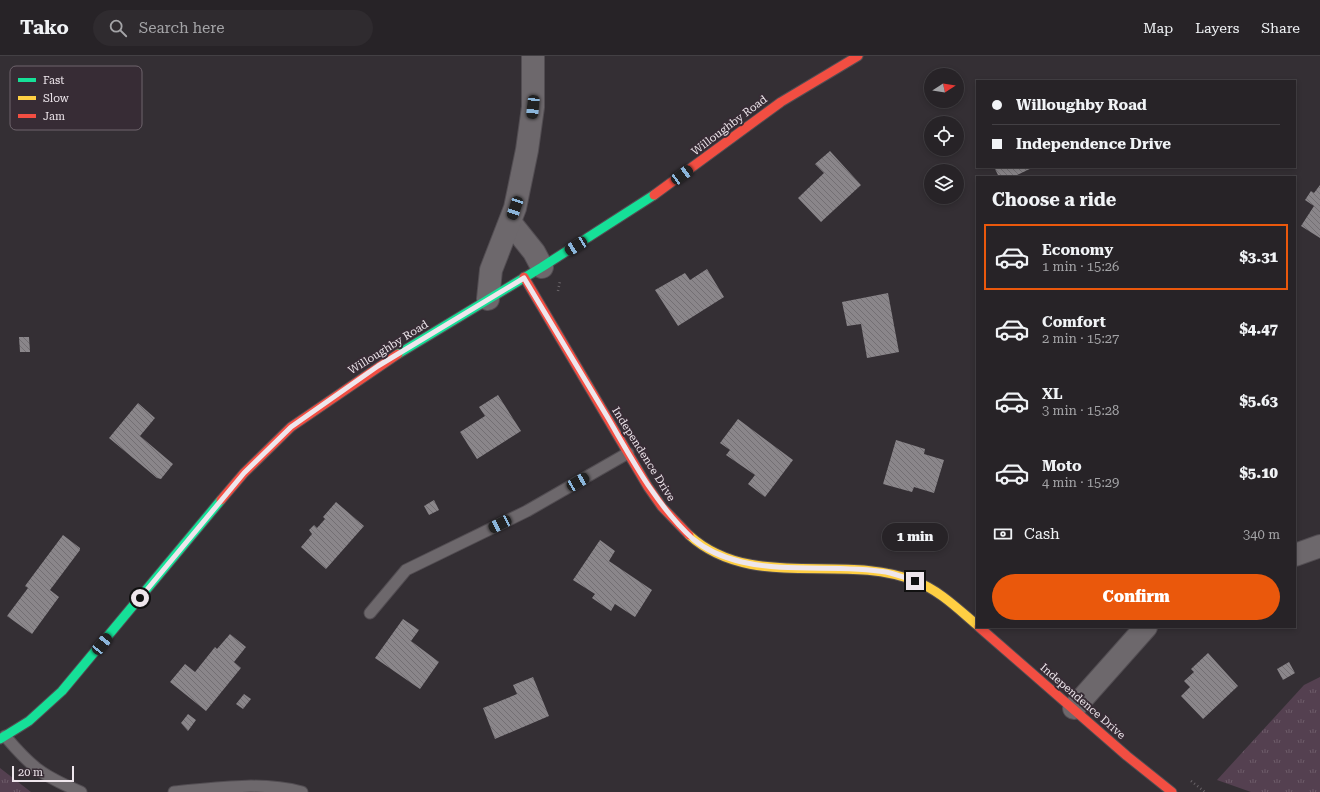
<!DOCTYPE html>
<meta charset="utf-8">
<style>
body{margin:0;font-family:"Roboto Serif",serif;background:#2f2b2f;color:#f1f3f6;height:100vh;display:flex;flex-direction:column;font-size:15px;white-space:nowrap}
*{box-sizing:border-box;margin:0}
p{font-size:13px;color:#a4a4a7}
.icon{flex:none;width:22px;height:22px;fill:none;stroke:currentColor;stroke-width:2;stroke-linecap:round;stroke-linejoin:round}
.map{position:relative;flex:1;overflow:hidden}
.panel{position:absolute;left:976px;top:120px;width:320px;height:452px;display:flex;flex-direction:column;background:#272327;border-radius:0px;box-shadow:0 2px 6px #0003,0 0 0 1px #434044}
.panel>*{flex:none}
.hud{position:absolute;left:976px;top:24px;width:320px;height:88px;border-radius:0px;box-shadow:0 2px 6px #0003,0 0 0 1px #434044;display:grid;align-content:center;height:88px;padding:0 16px;background:#272327}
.needle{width:26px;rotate:78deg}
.controls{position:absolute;left:924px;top:12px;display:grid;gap:8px}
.controls a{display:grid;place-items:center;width:40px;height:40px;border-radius:50%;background:#272327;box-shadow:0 2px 6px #0003,0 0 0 1px #434044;font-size:20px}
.scale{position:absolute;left:12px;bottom:10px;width:62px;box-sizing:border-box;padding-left:4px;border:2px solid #eee6ec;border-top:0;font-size:11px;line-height:14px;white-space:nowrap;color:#eee6ec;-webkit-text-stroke:3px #372c35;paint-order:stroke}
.end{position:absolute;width:18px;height:18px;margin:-9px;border:5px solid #eee6ec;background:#111;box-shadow:0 0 0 2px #111}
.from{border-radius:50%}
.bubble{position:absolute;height:28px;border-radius:14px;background:#272327;box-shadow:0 2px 6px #0003,0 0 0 1px #434044;font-size:13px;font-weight:800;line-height:28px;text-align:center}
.car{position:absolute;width:12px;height:24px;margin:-12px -6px;border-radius:5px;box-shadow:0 0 3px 1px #0007;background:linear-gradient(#222 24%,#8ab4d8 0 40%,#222 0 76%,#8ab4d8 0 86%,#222 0)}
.hud b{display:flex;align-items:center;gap:14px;height:38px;font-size:15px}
.hud b+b{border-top:1px solid #434044}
.hud i{width:10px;height:10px;background:#f1f3f6}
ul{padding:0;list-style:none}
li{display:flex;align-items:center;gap:12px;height:66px;margin:0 8px 6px;padding:0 8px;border:2px solid transparent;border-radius:0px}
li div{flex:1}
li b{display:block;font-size:15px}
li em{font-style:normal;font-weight:800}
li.on{border-color:#ea580c}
li>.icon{width:36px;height:36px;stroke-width:1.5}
h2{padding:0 16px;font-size:18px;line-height:48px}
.pay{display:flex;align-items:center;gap:10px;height:44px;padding:0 16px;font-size:15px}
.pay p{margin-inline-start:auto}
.primary-button{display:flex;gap:8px;margin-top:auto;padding:8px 16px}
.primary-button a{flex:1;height:46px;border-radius:24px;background:#ea580c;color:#fff;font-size:16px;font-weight:800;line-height:46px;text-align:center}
header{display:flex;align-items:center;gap:24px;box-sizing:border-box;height:56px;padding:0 20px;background:#272327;border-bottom:1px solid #434044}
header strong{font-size:19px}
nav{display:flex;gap:22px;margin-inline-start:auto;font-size:14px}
.search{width:280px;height:36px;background:#2f2b2f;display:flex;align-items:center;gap:10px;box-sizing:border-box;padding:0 14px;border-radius:22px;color:#a4a4a7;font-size:15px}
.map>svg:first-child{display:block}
.grass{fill:url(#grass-tufts)}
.building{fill:url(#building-back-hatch)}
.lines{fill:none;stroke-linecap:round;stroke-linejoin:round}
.lane-casing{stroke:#524d52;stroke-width:13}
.street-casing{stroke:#524d52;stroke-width:24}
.fast-casing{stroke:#524d52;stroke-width:11}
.slow-casing{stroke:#524d52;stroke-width:11}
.jam-casing{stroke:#524d52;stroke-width:11}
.path{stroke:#6a6569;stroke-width:2.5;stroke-dasharray:1 3;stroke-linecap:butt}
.lane{stroke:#6d686c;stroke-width:11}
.street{stroke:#6d686c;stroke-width:22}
.fast{stroke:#16e098;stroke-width:9}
.slow{stroke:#ffcf43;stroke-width:9}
.jam{stroke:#f24e42;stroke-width:9}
.route{stroke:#eee6ec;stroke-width:5}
.labels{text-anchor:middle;stroke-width:4;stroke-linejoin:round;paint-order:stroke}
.street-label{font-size:11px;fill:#eee6ec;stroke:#372c35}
.key{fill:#372c35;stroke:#6e646c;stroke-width:1}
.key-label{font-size:11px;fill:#eee6ec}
</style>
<header>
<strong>Tako</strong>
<div class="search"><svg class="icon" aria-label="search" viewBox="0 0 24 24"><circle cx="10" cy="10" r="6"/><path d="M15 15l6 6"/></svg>Search here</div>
<nav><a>Map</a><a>Layers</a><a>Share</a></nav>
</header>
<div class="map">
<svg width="1320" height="736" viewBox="0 0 1320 736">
<defs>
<pattern id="grass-tufts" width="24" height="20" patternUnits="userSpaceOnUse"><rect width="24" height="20" fill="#544050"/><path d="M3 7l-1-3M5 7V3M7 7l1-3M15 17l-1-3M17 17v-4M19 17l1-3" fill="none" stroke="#6d5c69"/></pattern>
<pattern id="building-back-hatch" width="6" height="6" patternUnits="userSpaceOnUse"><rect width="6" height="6" fill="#8a868a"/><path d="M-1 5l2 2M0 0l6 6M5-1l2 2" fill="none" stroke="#736f73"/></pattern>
</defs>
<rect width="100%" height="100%" fill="#342f34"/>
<g class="grass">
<path d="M1320,621V736H1251L1217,724L1304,629Z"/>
<path d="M0,711V712L31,736H0Z"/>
</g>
<g class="building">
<path d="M830,95L861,129L821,166L798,142L824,117L815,108Z"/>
<path d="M994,111H1034L1013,121H999Z"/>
<path d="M1320,129V182L1301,170L1314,150L1305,144L1311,135L1314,137Z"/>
<path d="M707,213L724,241L678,270L655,234L685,217L690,224Z"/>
<path d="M888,237L899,296L867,302L861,268L847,270L842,246Z"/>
<path d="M19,281H29L30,296H20Z"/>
<path d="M498,339L521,375L477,403L460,376L485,360L479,351Z"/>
<path d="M138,347L155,362L140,380L173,408L161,423L157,422L109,382Z"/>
<path d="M738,363L793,404L765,441L748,428L755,419L726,399L730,394L720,387Z"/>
<path d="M896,384L925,393L924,398L944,404L934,437L914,431L912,436L883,428Z"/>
<path d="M434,444L439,454L429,459L424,450Z"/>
<path d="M336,446L364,470L326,513L301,491L312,478L309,474L314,469L317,472L325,463L323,461Z"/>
<path d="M63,479L80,492V494L50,534L59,541L32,578L7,560L28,532L25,530Z"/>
<path d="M600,484L615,495L609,505L652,534L635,561L615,548L611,555L592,542L595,538L573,524Z"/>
<path d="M403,563L419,574L411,585L439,606L420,633L375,602Z"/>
<path d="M230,578L246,591L234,606L241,612L206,655L170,626L185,608L195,616L215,591L217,593Z"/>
<path d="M1208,597L1238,630L1203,663L1181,640L1190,631L1184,625L1194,616L1191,613Z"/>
<path d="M1289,606L1295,617L1283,624L1277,613Z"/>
<path d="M533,621L549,660L495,683L483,652L517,638L513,629Z"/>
<path d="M244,638L251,643L243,653L236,648Z"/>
<path d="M188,658L196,664L188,675L181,667Z"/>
</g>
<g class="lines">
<defs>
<g id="lane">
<path d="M370,557L406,514L527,455L628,397"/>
<path d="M5,680C32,712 43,720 81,736"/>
<path d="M174,736C216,732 260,725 302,736"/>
</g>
<g id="street">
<path d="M510,166L534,196L542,211"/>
<path d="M488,243L491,214L515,152L527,94L533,51V0"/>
<path d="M1295,499L1320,490"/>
<path d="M1074,652L1146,571"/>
</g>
<g id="fast">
<path d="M398,298L542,211L654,139"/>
<path d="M0,683L29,665L62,635L221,444"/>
</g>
<path id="slow" d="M689,479C752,536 843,496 915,525C939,534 958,553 977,569"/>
<g id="jam">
<path d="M654,139L781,46L858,0"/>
<path d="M524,221L648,431L662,451L689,479"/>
<path d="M221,444L244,417L291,371L398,298"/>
<path d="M979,571L1127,700L1172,736"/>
</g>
</defs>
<use href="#lane" class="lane-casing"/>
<use href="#street" class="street-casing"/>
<use href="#fast" class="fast-casing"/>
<use href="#slow" class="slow-casing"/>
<use href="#jam" class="jam-casing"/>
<g class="path">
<path d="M558,235L560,225"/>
<path d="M1191,725L1205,736"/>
</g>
<use href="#lane" class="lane"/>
<use href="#street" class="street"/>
<use href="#fast" class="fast"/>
<use href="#slow" class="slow"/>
<use href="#jam" class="jam"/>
</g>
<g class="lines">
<path class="route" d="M140,542L244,417L291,371L378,310L524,222C552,268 580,315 608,362C633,405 656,449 693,483C706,494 725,502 742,506C789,517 838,508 886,516C896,518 906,522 915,525"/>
</g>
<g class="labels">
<g class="street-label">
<text transform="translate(729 69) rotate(-37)" y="4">Willoughby Road</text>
<text transform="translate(388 291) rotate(-32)" y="4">Willoughby Road</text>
<text transform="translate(644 398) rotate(58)" y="4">Independence Drive</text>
<text transform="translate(1083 645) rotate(41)" y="4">Independence Drive</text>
</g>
</g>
<rect x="10" y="10" width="132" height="64" rx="6" class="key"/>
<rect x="18" y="22" width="18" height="4" fill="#16e098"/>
<rect x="18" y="40" width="18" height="4" fill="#ffcf43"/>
<rect x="18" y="58" width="18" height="4" fill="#f24e42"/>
<g class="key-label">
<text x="43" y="28">Fast</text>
<text x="43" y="46">Slow</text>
<text x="43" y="64">Jam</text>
</g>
</svg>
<div class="controls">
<a><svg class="needle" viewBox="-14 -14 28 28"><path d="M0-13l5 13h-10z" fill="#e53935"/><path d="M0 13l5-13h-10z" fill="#a4a4a7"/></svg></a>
<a><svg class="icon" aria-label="locate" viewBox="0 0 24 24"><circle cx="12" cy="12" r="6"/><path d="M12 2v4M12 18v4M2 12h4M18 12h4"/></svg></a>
<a><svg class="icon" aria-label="layers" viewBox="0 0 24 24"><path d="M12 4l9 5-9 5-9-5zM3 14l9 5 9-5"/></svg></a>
</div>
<div class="scale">20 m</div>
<i class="end from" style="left:140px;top:542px"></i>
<i class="end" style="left:915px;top:525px"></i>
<div class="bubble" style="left:882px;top:467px;width:66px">1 min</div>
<i class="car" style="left:533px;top:51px;rotate:186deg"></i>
<i class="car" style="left:682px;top:119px;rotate:54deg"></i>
<i class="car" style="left:515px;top:152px;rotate:199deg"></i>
<i class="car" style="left:576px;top:190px;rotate:238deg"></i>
<i class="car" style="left:578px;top:426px;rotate:60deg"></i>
<i class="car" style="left:500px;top:468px;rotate:244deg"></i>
<i class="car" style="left:102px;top:588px;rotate:39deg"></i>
<div class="hud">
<b><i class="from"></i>Willoughby Road</b>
<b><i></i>Independence Drive</b>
</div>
<section class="panel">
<h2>Choose a ride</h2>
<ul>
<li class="on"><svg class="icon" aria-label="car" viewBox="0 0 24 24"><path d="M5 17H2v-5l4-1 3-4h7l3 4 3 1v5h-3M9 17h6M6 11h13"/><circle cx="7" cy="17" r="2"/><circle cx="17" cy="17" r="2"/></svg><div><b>Economy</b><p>1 min · 15:26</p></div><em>$3.31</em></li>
<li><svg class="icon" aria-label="car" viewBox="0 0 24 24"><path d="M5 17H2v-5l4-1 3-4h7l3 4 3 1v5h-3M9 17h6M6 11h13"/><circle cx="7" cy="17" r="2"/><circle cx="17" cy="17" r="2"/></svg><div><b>Comfort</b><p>2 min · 15:27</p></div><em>$4.47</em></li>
<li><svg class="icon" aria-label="car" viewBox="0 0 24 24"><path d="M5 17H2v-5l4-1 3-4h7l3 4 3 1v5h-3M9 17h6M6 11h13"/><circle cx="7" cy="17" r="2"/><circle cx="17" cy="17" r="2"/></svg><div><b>XL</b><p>3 min · 15:28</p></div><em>$5.63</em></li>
<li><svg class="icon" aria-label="car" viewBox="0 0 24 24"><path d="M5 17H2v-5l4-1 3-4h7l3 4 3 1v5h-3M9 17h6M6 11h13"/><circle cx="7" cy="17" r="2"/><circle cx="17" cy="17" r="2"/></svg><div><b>Moto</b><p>4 min · 15:29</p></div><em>$5.10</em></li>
</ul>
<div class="pay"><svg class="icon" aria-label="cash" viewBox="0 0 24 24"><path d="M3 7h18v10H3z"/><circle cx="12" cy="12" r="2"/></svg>Cash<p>340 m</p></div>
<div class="primary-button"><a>Confirm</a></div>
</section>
</div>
